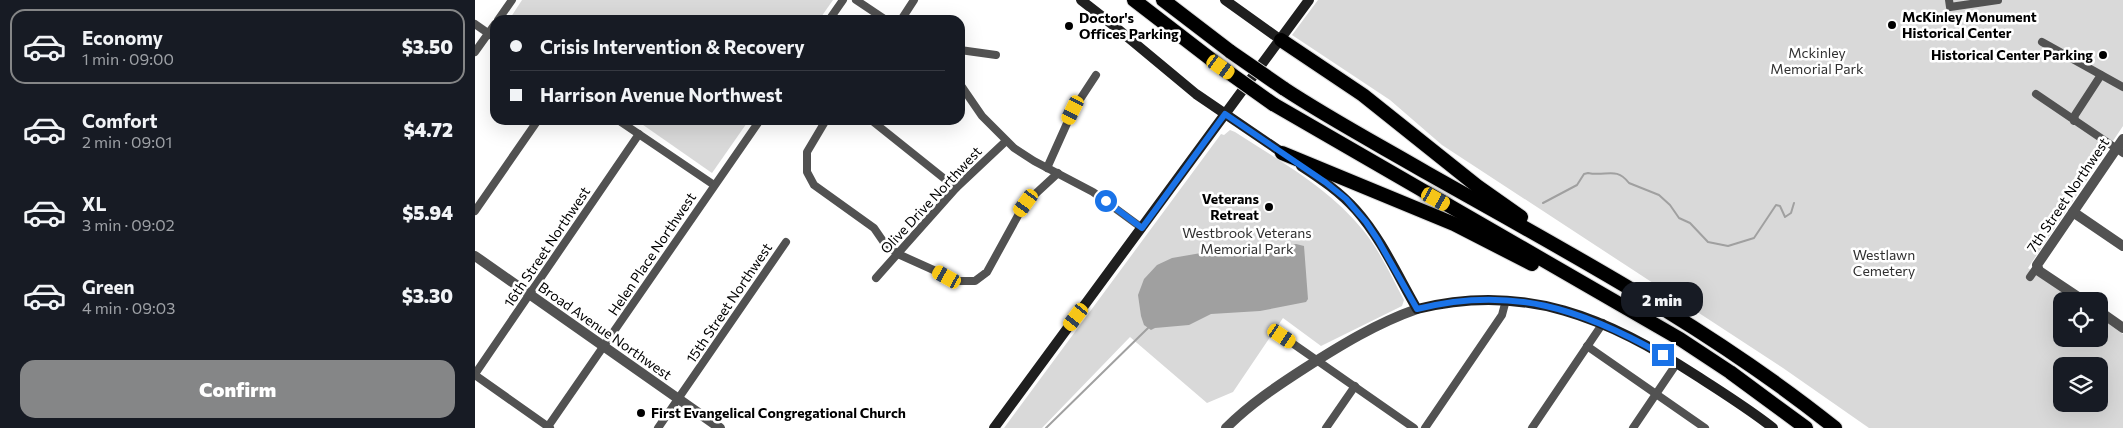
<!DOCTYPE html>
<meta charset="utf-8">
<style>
body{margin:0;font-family:Commissioner,sans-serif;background:#242831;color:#f1f3f6;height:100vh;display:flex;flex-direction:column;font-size:19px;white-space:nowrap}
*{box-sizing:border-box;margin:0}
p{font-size:16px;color:#9ea1a6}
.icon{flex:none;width:28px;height:28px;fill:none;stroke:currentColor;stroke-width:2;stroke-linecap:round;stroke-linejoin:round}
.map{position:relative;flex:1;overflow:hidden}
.sheet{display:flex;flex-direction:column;background:#171b24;width:475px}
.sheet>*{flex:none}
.guide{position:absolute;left:15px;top:15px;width:475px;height:110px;border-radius:15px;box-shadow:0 5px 20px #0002;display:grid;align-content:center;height:110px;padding:0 20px;background:#171b24}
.tools{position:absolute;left:1578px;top:292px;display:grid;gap:10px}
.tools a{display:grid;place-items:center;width:55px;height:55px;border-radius:10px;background:#171b24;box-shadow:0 5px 20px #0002;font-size:25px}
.end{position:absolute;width:22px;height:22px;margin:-11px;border:6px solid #1a73e8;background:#fff;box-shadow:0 0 0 2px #fff}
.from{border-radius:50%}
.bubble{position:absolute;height:35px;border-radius:15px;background:#171b24;box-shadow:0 5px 20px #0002;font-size:16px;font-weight:800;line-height:35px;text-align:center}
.car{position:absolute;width:15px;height:30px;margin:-15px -8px;border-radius:6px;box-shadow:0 0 4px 1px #0007;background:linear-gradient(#f5c518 24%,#345 0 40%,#f5c518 0 76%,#345 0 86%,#f5c518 0)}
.guide b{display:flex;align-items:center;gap:18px;height:48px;font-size:19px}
.guide b+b{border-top:1px solid #363941}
.guide i{width:12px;height:12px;background:#f1f3f6}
ul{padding:9px 0 0;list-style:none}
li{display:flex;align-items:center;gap:15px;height:75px;margin:0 10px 8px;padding:0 10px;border:2px solid transparent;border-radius:15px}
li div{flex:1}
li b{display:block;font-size:19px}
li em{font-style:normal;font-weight:800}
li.active{border-color:#858687}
li>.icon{width:45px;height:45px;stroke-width:1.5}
.action{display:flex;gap:10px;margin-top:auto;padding:10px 20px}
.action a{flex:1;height:58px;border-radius:15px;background:#858687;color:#fff;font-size:20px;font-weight:800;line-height:58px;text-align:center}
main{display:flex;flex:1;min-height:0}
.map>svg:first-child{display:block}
.green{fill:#d9d9d9;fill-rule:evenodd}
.water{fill:#a0a0a0}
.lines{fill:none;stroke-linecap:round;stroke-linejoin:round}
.stream{stroke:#a0a0a0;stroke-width:2}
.motorway-casing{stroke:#dbdbdb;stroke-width:16}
.minor{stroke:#525252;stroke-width:8}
.tertiary{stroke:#525252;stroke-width:10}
.secondary{stroke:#1f1f1f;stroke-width:10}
.motorway{stroke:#000;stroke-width:14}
.motorway-bridge-casing{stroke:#dbdbdb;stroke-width:16;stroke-linecap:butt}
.motorway-bridge{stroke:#000;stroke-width:14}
.route{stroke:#1a73e8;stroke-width:6}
.poi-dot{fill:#000;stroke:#fff;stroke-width:2}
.labels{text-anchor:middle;stroke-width:5;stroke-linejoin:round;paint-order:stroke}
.poi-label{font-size:14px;font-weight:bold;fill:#000;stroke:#fff;text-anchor:start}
.park-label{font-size:14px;fill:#303030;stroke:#fff}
.street-label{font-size:14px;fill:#000;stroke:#fff}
</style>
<main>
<section class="sheet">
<ul>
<li class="active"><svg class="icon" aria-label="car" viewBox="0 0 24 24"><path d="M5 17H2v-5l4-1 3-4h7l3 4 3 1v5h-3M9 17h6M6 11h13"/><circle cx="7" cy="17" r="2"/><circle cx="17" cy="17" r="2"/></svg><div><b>Economy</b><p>1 min · 09:00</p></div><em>$3.50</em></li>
<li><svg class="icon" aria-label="car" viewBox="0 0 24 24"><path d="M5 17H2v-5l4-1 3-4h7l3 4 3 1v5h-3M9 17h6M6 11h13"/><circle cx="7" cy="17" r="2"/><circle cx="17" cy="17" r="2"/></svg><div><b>Comfort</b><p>2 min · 09:01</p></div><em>$4.72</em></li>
<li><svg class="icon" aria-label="car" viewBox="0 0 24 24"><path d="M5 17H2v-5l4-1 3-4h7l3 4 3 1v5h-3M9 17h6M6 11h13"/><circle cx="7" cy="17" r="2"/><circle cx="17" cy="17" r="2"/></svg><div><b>XL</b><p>3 min · 09:02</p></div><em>$5.94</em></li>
<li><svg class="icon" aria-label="car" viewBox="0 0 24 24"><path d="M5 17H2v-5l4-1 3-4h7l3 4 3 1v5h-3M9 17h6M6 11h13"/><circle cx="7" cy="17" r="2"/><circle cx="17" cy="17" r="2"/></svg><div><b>Green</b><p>4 min · 09:03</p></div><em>$3.30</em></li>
</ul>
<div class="action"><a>Confirm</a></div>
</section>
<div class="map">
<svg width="1648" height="428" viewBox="0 0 1648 428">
<rect width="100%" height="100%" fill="#fff"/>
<g class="green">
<path d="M47,0H358L344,20H34Z"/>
<path d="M843,0H1648V126L1553,268L1601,301H1586V339H1624V317L1648,334V428H1394L1308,368L967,145L915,100L817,35ZM1586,366H1624V404H1586Z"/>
<path d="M161,120H274L237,173Z"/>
<path d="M755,130L760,132C805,161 854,188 888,230C905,251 916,276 929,300L927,306L846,346L808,318L758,392L732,403L655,337L567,428H529L746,134L749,135Z"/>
</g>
<path class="water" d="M821,244L829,246L833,299L831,302L785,311L736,314L714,325L680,328L676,330L669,325L666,316L663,295L669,279L682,265L697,258L755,248H785Z"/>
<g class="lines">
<g class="stream">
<path d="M1068,203L1102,185L1109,174L1113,173C1131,177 1141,166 1154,183L1184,195L1195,205L1204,218L1215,223L1233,242L1253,246L1279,238L1301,205L1305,206L1310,217L1316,213L1319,203"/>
<path d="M571,428L673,328"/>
</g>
<defs>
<g id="motorway">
<path d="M659,0L746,67"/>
<path d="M688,0L756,52"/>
<path d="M806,40L888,95L1002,186L1046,217"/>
<path d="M808,88C855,119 904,145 952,173C1092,252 1234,327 1360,428"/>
<path d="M798,104L1205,339L1255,372L1331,428"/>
<path d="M807,153L979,224L1057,264"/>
</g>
</defs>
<use href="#motorway" class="motorway-casing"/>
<g class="minor">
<path d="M381,0L411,20"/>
<path d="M1474,0L1475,7L1523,0"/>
<path d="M23,20L37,0"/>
<path d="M354,20L368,0"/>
<path d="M426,20L439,0"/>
<path d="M0,24L20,38"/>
<path d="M1567,42L1648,87"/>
<path d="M485,50L521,55"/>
<path d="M0,52L20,24"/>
<path d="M485,84L507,116L539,148L559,161L618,192L667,228"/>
<path d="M1561,94L1648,153"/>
<path d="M143,120L239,185"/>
<path d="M351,120L332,152V172L339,185L399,228L410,244L423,254L483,281H500L512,272L545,212L557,197L583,173"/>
<path d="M396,120L481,188"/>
<path d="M1599,121L1600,115L1626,75"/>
<path d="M572,168L598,110L621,75"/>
<path d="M0,211L63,120"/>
<path d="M1555,277L1562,267"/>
<path d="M401,278L481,188L531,141"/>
<path d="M807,336L939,428"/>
<path d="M1112,346L1230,428"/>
<path d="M0,374L164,134"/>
<path d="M0,375L75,428"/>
<path d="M72,428L285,120"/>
<path d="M183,428L311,242"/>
<path d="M851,428L880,386"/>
<path d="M950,428L1027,315L1031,300"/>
<path d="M1057,428L1128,323"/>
<path d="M1158,428L1202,363"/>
</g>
<g class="tertiary">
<path d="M1598,212L1648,246"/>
<path d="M0,256L245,428"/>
<path d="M1609,301L1564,271L1562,265L1648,139"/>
<path d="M1624,311L1648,328"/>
<path d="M751,428C775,404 802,386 830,368C866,345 902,323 942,309"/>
</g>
<g class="secondary">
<path d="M606,0L638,25L721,94L812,156"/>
<path d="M750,0L806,40"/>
<path d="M826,166C846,179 865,192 881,210C906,238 923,276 942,309C1051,282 1132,318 1222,376C1248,393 1274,409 1298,428"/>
<path d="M519,428L834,0"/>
</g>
<use href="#motorway" class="motorway"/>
<defs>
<g id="motorway-bridge">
<path d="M756,52L808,88"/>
<path d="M746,67L798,104"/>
</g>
</defs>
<use href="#motorway-bridge" class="motorway-bridge-casing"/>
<use href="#motorway-bridge" class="motorway-bridge"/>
</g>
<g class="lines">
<path class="route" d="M631,201L667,228L750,114L850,182L871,199L891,222L903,240L942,309C1036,285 1107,309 1188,355"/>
</g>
<g class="poi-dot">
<circle cx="1417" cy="25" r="5"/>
<circle cx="594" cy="26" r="5"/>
<circle cx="1628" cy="55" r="5"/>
<circle cx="794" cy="207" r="5"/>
<circle cx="166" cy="413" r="5"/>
</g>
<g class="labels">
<g class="poi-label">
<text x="1427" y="22">McKinley Monument<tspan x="1427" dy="16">Historical Center</tspan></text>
<text x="604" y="23">Doctor's<tspan x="604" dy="16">Offices Parking</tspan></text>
<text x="1618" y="60" text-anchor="end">Historical Center Parking</text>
<text x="784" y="204" text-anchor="end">Veterans<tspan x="784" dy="16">Retreat</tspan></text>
<text x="176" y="418">First Evangelical Congregational Church</text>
</g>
<g class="park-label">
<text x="1342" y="58">Mckinley<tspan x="1342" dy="16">Memorial Park</tspan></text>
<text x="772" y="238">Westbrook Veterans<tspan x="772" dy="16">Memorial Park</tspan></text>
<text x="1409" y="260">Westlawn<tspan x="1409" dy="16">Cemetery</tspan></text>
</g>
<g class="street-label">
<text transform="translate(1593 195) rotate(-56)" y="5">7th Street Northwest</text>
<text transform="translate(456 200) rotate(-47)" y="5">Olive Drive Northwest</text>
<text transform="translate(72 247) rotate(-56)" y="5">16th Street Northwest</text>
<text transform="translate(177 254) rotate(-56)" y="5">Helen Place Northwest</text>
<text transform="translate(254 303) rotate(-56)" y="5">15th Street Northwest</text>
<text transform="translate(130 331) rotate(35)" y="5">Broad Avenue Northwest</text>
</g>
</g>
</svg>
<div class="tools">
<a><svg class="icon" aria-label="locate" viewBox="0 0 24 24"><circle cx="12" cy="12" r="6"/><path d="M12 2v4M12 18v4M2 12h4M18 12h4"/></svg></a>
<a><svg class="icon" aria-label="layers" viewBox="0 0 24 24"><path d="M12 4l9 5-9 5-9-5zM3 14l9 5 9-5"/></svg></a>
</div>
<i class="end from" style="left:631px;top:201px"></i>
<i class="end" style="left:1188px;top:355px"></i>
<div class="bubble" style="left:1146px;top:282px;width:82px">2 min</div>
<i class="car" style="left:746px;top:67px;rotate:125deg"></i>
<i class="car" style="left:598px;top:110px;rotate:206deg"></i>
<i class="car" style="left:961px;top:199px;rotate:119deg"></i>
<i class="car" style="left:551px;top:203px;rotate:216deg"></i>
<i class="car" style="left:472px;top:277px;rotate:299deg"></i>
<i class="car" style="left:601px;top:317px;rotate:217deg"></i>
<i class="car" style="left:807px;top:336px;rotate:124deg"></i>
<div class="guide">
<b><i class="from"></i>Crisis Intervention &amp; Recovery</b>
<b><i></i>Harrison Avenue Northwest</b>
</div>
</div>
</main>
